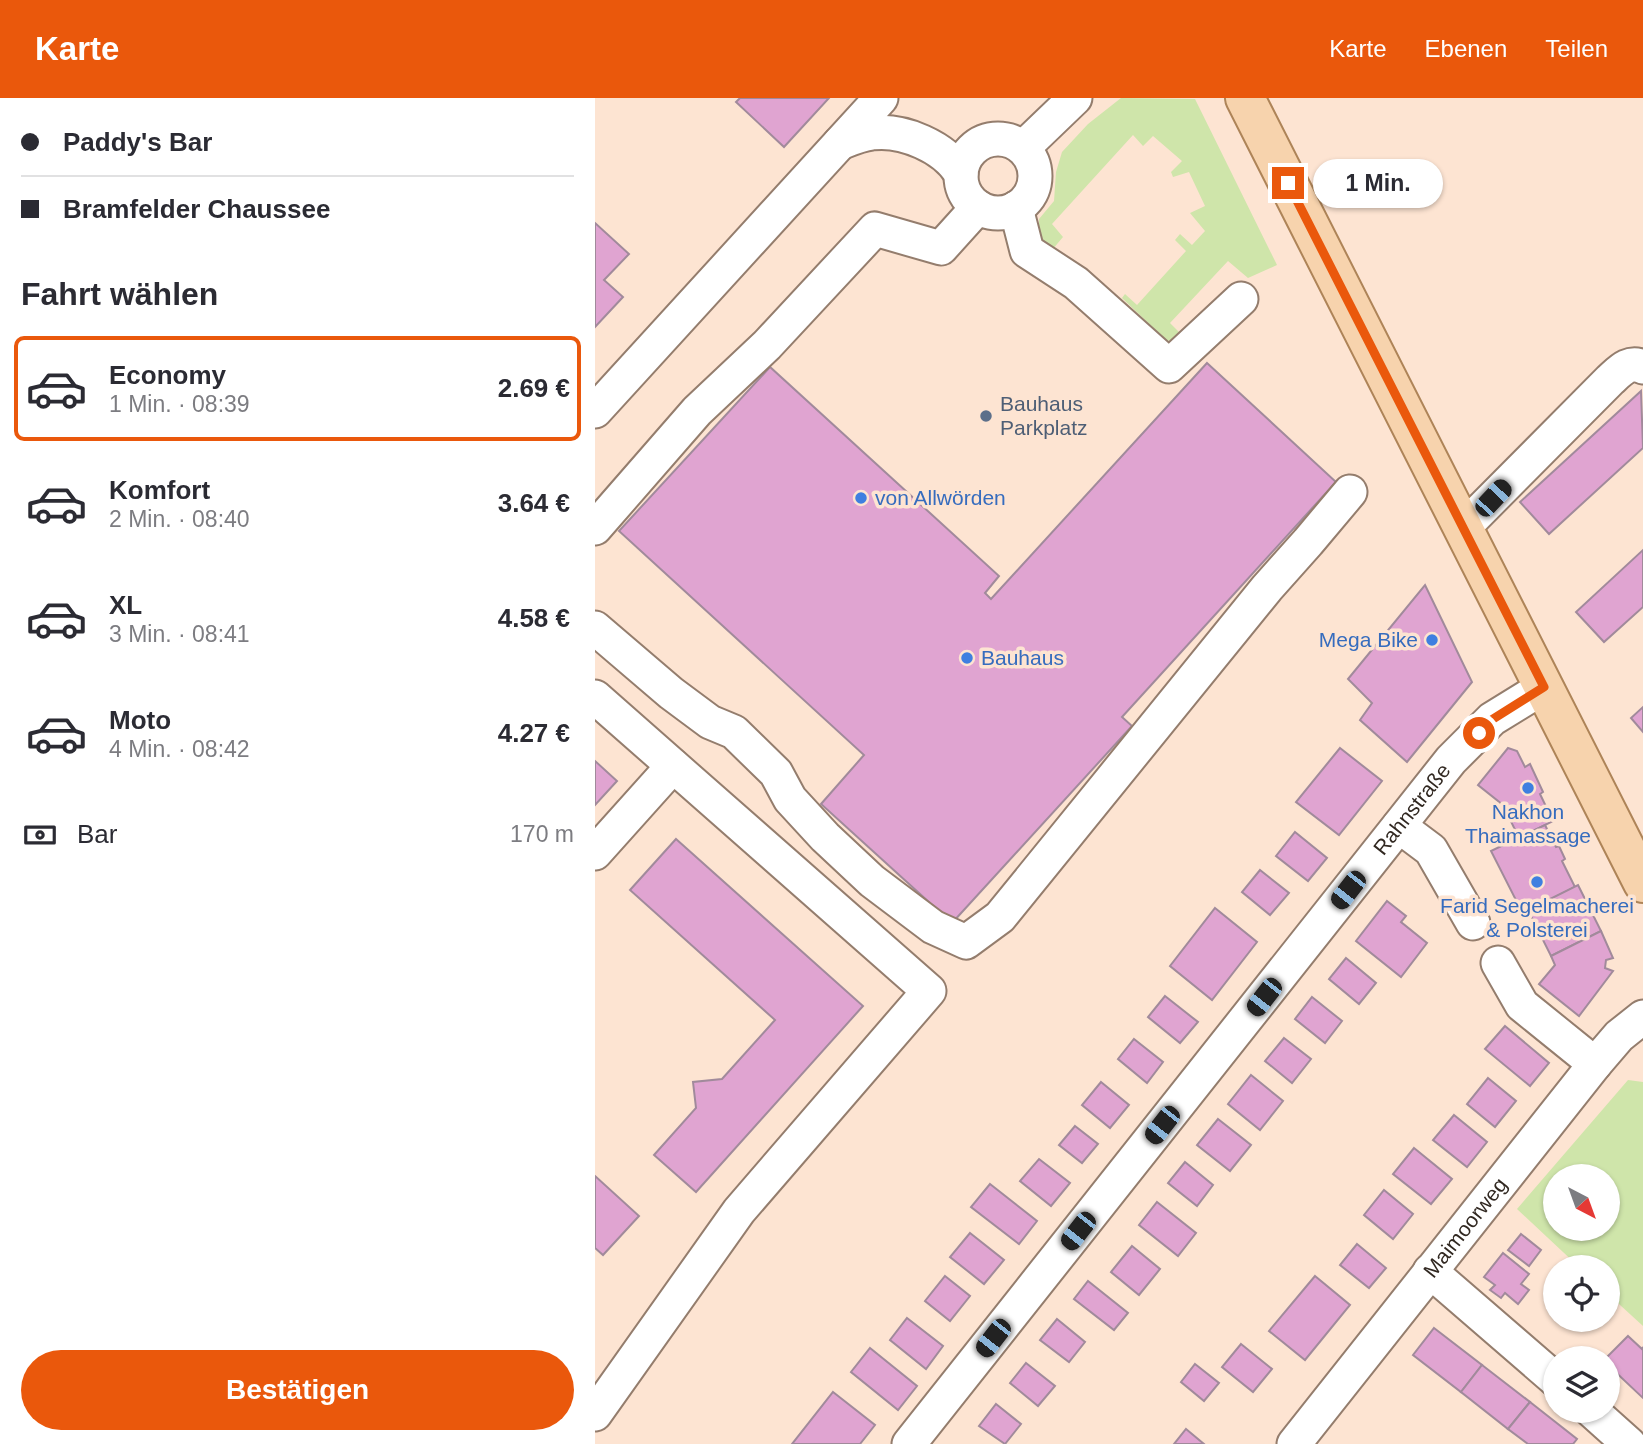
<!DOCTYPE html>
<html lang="de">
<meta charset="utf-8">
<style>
body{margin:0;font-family:Helvetica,sans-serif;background:#f7f7f7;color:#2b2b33;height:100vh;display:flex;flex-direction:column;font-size:26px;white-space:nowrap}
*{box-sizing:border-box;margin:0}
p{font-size:23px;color:#7c7c81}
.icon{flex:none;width:38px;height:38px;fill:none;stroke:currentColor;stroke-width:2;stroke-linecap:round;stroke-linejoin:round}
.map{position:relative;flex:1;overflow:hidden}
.sheet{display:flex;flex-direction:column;background:#fff;width:595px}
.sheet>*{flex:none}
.guide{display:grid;align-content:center;height:154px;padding:0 21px;background:#fff}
.needle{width:46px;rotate:139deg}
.buttons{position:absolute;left:948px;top:1066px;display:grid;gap:14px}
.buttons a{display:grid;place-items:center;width:77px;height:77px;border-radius:50%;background:#fff;box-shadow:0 2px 5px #0004;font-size:35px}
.end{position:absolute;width:32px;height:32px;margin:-16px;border:9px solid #ea580c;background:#fff;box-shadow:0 0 0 4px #fff}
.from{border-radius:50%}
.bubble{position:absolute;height:49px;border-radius:24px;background:#fff;box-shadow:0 2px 5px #0004;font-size:23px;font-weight:600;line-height:49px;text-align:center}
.car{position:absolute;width:21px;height:42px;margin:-21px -10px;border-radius:9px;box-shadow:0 0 5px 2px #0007;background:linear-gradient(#222 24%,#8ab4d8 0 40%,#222 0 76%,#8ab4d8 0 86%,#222 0)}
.guide b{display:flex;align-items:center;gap:24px;height:66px;font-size:26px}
.guide b+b{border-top:2px solid #e1e1e2}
.guide i{width:18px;height:18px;background:#2b2b33}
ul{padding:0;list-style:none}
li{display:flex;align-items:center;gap:21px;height:105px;margin:0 14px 10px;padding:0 7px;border:4px solid transparent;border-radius:10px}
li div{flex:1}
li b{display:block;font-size:26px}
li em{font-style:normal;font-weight:600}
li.active{border-color:#ea580c}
li>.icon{width:63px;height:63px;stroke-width:1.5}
h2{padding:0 21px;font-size:32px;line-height:84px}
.pay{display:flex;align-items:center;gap:18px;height:77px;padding:0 21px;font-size:26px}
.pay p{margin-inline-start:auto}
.primary-button{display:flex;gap:14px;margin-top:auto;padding:14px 21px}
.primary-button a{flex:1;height:80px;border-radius:42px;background:#ea580c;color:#fff;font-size:28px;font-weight:600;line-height:80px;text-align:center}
header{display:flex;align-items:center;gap:42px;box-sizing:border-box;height:98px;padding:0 35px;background:#ea580c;color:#fff}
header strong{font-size:33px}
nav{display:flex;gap:38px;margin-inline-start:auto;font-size:24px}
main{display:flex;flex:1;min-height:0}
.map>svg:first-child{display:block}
.green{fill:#cfe5aa;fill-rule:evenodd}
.building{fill:#e0a4d1;stroke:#a18a9b;stroke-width:2}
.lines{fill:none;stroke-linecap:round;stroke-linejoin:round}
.minor-casing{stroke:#947d6d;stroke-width:37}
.major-casing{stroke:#ae8458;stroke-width:42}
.minor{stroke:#fff;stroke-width:33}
.major{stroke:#f7d3ad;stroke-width:38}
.route{stroke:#ea580c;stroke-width:9}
.service-dot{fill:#5c6f8a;stroke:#fde4d2;stroke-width:2.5}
.shop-dot{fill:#3f7fe0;stroke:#fde4d2;stroke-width:2.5}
.labels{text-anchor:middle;stroke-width:7;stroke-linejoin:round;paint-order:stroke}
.service-label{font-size:21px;fill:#4e5e75;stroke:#fde4d2;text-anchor:start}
.shop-label{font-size:21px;fill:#366cbe;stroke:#fde4d2;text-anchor:start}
.street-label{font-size:21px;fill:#312821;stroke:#fde4d2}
</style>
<header>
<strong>Karte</strong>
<nav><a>Karte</a><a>Ebenen</a><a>Teilen</a></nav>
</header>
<main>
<section class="sheet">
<div class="guide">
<b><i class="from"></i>Paddy's Bar</b>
<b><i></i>Bramfelder Chaussee</b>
</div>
<h2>Fahrt wählen</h2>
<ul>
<li class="active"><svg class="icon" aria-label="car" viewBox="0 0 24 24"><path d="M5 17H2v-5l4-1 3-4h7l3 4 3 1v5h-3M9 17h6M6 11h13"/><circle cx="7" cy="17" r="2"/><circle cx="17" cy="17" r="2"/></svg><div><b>Economy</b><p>1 Min. · 08:39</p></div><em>2.69 €</em></li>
<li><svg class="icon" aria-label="car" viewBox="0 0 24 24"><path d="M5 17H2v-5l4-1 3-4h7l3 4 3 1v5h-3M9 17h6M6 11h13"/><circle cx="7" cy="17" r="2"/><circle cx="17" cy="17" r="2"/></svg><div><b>Komfort</b><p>2 Min. · 08:40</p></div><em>3.64 €</em></li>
<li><svg class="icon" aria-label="car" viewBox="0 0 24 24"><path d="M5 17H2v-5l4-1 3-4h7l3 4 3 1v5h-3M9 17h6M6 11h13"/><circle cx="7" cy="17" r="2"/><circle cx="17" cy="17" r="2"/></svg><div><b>XL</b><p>3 Min. · 08:41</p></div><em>4.58 €</em></li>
<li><svg class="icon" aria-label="car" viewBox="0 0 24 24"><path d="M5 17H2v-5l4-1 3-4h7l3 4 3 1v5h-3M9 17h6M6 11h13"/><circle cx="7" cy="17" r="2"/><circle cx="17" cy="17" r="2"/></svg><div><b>Moto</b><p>4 Min. · 08:42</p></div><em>4.27 €</em></li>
</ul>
<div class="pay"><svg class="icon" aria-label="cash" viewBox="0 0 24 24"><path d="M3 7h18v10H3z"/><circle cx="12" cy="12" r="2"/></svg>Bar<p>170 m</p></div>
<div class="primary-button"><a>Bestätigen</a></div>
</section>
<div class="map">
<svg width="1048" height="1346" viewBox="0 0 1048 1346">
<rect width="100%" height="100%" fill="#fde4d2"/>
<g class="green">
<path d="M526,0L600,1L682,167L653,180L633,163L575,225L589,239L572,243L527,200L530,196L542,207L591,153L580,142L585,136L597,147L610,133L595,115L610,108L594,74L578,79L576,74L587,63L558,38L548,48L538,37L457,126L468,139L457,152L444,139V121L459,103L461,74L467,54L493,26Z"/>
<path d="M1033,982L1048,984V1228L1013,1196V1169H984L922,1111ZM961,1078H1013V1130H961Z"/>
</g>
<g class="building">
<path d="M145,0H234L189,49L141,4Z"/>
<path d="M0,125L34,156L9,182L28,199L0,229Z"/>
<path d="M612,265L741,384L527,619L537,628L357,825L226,706L269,657L24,433L175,269L404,478L390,495L396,501Z"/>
<path d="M1046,293L1048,350L954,436L925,404Z"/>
<path d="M1048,452V509L1009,544L981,514Z"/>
<path d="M830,487L877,584L812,664L765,622L777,605L753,581Z"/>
<path d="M1048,609V634L1036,620Z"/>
<path d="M745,650L787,683L744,737L701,704Z"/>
<path d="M913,650L922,653L930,669L935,666L948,694L945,696L958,723L924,740L908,707L883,687Z"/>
<path d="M0,663L22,683L0,707Z"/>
<path d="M950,727L961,749L964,748L970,761L967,763L980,789L928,816L896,753Z"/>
<path d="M700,734L732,760L713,783L681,758Z"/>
<path d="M81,741L268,908L101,1094L59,1057L101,1010L98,984L127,981L180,922L35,792Z"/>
<path d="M665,772L694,795L675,817L647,794Z"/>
<path d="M983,787L1006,833L956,858L933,812Z"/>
<path d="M792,803L811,818L806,824L832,845L806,879L761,843Z"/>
<path d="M620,810L662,844L617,902L575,868Z"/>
<path d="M1006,833L1018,860L1011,862L1010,870L1018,873L984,918L944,886L960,867L956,858Z"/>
<path d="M751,860L781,885L764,906L734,881Z"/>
<path d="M570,898L603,924L585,945L553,919Z"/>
<path d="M717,899L747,923L730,945L700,921Z"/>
<path d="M910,928L954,965L935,988L890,951Z"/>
<path d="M689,940L716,961L697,985L670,963Z"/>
<path d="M539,941L568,964L552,985L523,961Z"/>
<path d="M656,977L688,1003L665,1032L633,1006Z"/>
<path d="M893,980L921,1003L900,1029L872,1006Z"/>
<path d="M506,984L534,1007L515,1030L487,1007Z"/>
<path d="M859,1017L892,1044L872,1069L838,1042Z"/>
<path d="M623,1021L656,1047L635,1073L602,1047Z"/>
<path d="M480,1028L503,1046L487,1065L464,1047Z"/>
<path d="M819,1050L857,1081L836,1106L798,1076Z"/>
<path d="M444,1061L475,1085L456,1108L425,1083Z"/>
<path d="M590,1064L618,1087L602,1108L573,1085Z"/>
<path d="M0,1078L44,1118L8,1157L0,1150Z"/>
<path d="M395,1086L442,1123L424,1146L376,1109Z"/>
<path d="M789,1092L818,1116L798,1141L769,1117Z"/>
<path d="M562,1104L601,1135L583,1158L544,1127Z"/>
<path d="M375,1135L409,1162L389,1186L355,1159Z"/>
<path d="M926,1136L946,1152L934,1168L913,1152Z"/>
<path d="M762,1146L791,1170L774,1190L745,1167Z"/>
<path d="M537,1148L565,1171L544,1197L516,1174Z"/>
<path d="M908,1155L934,1176L926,1186L934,1192L923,1206L910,1195L906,1200L895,1192L900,1187L889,1179Z"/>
<path d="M350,1178L375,1198L355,1223L330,1203Z"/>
<path d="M720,1178L755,1207L710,1262L674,1233Z"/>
<path d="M493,1183L533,1215L519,1232L479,1201Z"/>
<path d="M312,1220L348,1248L331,1271L295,1242Z"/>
<path d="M462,1221L490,1244L474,1264L445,1242Z"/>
<path d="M839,1230L887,1267L866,1294L818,1257Z"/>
<path d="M1033,1238L1047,1251L1048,1249V1300L1013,1267V1260H1011Z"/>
<path d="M646,1246L677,1271L658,1294L627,1269Z"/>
<path d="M275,1250L322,1288L303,1312L256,1274Z"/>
<path d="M431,1265L460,1288L443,1308L415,1285Z"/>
<path d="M600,1266L624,1285L609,1303L586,1284Z"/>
<path d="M887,1267L935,1304L913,1331L866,1294Z"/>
<path d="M238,1294L280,1327L265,1346H197Z"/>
<path d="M935,1304L982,1341L978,1346H933L913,1331Z"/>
<path d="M401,1306L426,1326L410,1346L384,1328Z"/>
<path d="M591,1331L609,1346H579Z"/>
</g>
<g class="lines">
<defs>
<g id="minor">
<circle cx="403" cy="78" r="37"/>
<path d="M245,45C255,41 266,36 277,35C308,31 350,49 366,76"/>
<path d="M428,50L480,0"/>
<path d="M421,110L432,153L481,185L574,268L646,201"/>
<path d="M0,313L286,0"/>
<path d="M0,430L102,313L172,247L280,131L346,150L383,109"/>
<path d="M868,430L1015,282C1025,273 1034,262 1048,269"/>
<path d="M0,530L76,595L115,624L139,634L181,675L195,701L230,739L277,783L338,829L371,844L405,819L672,490L713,444L755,394"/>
<path d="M0,599L334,893L144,1113L0,1316"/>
<path d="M804,728L836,752L878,825"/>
<path d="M0,755L78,668"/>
<path d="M903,865L927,907L1000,966"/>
<path d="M835,1173L961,1282"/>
<path d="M996,1312L1034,1346"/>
<path id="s1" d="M314,1346L856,662L897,621L949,589"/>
<path id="s2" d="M699,1346L1000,966L1024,938L1048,919"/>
</g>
<path id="major" d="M650,0L1048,785"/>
</defs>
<use href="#minor" class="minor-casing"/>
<use href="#major" class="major-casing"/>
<use href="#minor" class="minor"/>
<use href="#major" class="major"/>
</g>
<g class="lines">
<path class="route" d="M693,85L949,589L898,621L884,635"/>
</g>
<circle class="service-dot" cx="391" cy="318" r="7"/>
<g class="shop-dot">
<circle cx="266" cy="400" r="7"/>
<circle cx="837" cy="542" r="7"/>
<circle cx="372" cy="560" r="7"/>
<circle cx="933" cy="690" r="7"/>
<circle cx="942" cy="784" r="7"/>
</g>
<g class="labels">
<g class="service-label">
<text x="405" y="313">Bauhaus<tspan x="405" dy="24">Parkplatz</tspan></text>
</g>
<g class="shop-label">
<text x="280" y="407">von Allwörden</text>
<text x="823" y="549" text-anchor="end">Mega Bike</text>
<text x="386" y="567">Bauhaus</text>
<text x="933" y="721" text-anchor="middle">Nakhon<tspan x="933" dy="24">Thaimassage</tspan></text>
<text x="942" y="815" text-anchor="middle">Farid Segelmacherei<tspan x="942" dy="24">&amp; Polsterei</tspan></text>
</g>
<g class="street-label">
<text dy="7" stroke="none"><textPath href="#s1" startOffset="810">Rahnstraße</textPath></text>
<text dy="7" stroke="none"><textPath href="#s2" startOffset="276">Maimoorweg</textPath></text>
</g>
</g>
</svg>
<div class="buttons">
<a><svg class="needle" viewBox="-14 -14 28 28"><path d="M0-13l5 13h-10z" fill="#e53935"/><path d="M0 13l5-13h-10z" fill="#7c7c81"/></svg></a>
<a><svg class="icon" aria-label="locate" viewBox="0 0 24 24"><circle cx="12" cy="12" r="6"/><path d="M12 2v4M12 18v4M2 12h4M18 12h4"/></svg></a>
<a><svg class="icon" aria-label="layers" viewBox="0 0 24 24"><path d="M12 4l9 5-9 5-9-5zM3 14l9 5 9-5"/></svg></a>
</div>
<i class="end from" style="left:884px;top:635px"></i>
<i class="end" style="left:693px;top:85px"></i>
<div class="bubble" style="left:718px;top:61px;width:130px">1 Min.</div>
<i class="car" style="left:898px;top:400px;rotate:43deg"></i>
<i class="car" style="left:753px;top:792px;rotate:218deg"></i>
<i class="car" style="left:669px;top:899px;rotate:218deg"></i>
<i class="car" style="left:567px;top:1027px;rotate:218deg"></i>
<i class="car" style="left:483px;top:1133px;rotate:218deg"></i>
<i class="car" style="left:398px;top:1240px;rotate:218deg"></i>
</div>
</main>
